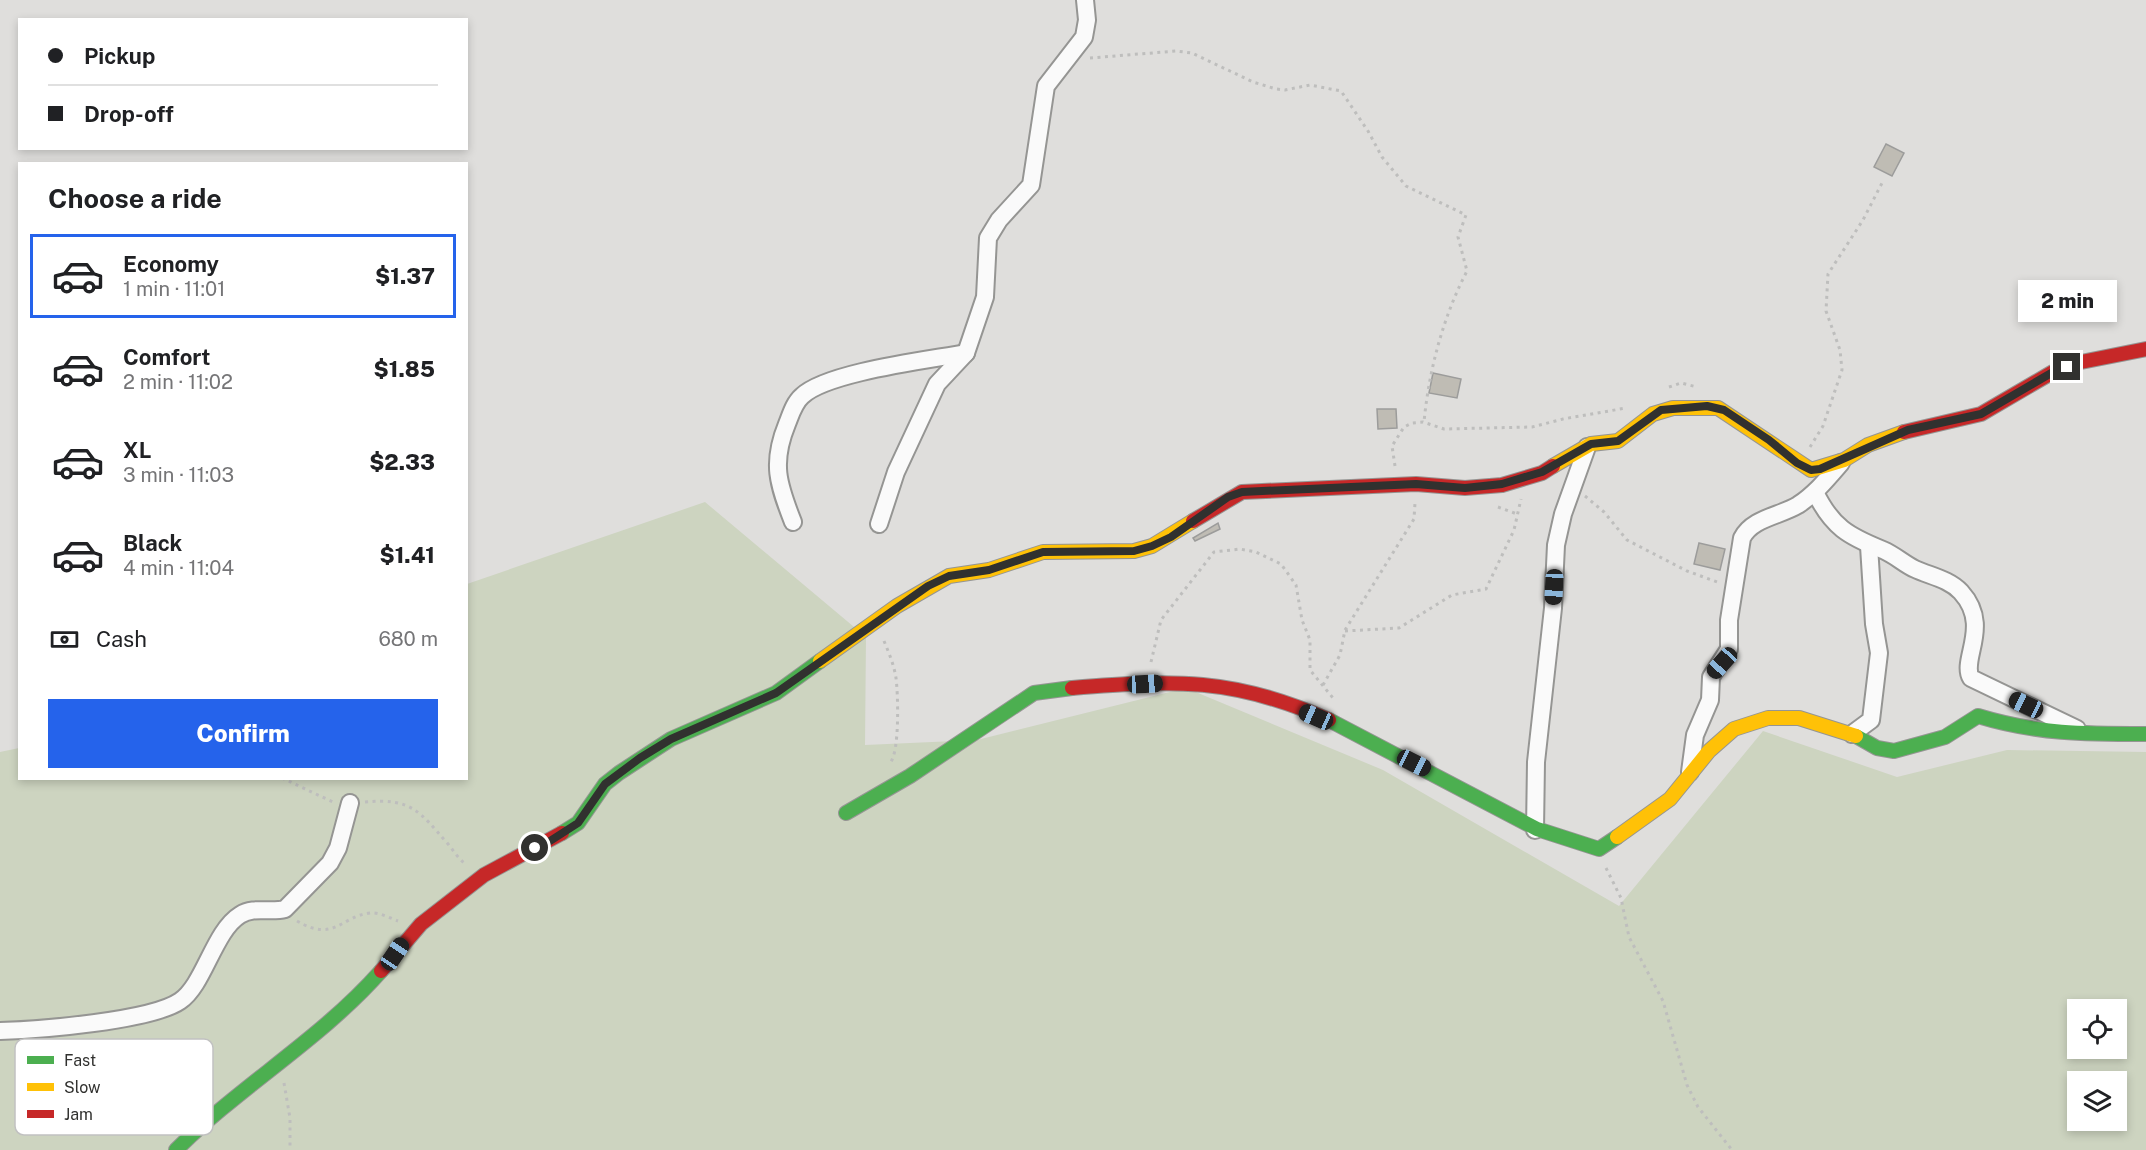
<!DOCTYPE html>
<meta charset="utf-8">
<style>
body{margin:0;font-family:"Public Sans",sans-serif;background:#f6f6f6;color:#202124;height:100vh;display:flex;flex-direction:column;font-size:22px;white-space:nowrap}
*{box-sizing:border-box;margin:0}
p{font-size:20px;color:#757577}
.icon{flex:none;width:33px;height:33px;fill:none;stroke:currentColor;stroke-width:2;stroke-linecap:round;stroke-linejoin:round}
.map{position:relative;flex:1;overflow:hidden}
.details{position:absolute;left:18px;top:162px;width:450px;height:618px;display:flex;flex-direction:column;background:#fff;border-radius:0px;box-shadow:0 3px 9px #0003}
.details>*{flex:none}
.banner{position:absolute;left:18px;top:18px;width:450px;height:132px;border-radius:0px;box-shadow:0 3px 9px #0003;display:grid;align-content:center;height:132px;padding:0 30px;background:#fff}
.tools{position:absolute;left:2067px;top:999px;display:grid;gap:12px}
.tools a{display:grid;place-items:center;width:60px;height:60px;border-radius:0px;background:#fff;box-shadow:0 3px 9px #0003;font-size:30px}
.end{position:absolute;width:27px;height:27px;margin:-14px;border:8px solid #31312f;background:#fff;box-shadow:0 0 0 3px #fff}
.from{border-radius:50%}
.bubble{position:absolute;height:42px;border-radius:0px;background:#fff;box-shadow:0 3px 9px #0003;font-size:20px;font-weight:800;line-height:42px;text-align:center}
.car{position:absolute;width:18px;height:36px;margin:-18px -9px;border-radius:8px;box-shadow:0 0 4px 2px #0007;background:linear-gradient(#222 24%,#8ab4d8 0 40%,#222 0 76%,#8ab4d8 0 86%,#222 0)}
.banner b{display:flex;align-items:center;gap:21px;height:57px;font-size:22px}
.banner b+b{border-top:2px solid #e0e0e0}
.banner i{width:15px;height:15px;background:#202124}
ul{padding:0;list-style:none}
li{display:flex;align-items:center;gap:18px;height:84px;margin:0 12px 9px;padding:0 18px;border:3px solid transparent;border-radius:0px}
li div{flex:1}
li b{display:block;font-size:22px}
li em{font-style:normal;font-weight:800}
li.active{border-color:#2563eb}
li>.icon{width:54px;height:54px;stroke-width:1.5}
h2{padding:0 30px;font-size:27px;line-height:72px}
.pay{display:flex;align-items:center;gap:15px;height:66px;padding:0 30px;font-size:22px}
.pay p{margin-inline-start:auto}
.button{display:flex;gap:12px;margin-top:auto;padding:12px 30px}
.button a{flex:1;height:69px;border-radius:0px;background:#2563eb;color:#fff;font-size:24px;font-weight:800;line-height:69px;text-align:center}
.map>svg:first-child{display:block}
.green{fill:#cdd4c0;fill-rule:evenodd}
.building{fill:#bfbcb4;stroke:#9c9c9b;stroke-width:1.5}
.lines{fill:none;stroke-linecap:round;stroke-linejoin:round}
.street-casing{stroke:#959593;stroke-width:20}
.fast-casing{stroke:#959593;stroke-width:16}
.slow-casing{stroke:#959593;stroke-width:16}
.jam-casing{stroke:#959593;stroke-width:16}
.path{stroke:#bebebd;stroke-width:3;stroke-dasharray:3 4.5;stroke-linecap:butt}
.street{stroke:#fafafa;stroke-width:16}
.fast{stroke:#4caf50;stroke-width:14}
.slow{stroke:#ffc107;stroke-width:14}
.jam{stroke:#c62828;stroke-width:14}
.route{stroke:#31312f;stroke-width:8}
.key{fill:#fff;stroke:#c1c1c1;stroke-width:1.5}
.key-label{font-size:16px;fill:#31312f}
</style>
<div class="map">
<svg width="2146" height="1150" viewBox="0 0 2146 1150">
<rect width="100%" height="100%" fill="#dfdedc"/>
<path class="green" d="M705,502L866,637L865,745L977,740L1186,688L1383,770L1619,906L1763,731L1897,777L2007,750L2146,752V1150H0V752L19,748L20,778H466L467,584ZM2078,1010H2116V1048H2078ZM2078,1082H2116V1120H2078Z"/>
<g class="building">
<path d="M1886,144L1904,153L1892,176L1874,167Z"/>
<path d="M1433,373L1461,379L1457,398L1429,393Z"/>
<path d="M1377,409H1396L1397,428L1378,429Z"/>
<path d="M1218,523L1220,529L1195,541L1193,538Z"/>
<path d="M1699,543L1725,549L1720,570L1694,564Z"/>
</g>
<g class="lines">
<defs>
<g id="street">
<path d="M1815,492C1832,527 1848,536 1883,550C1895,555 1904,564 1915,569C1930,576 1949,579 1961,592C1992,626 1960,660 1971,678L2077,729"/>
<path d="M793,522C778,484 771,463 787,424C791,414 794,403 802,396C827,372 929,360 966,353"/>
<path d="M879,524L896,472L937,384L966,353L985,297L988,238L999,220L1031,185L1046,86L1084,37L1087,20L1085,0"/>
<path d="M1852,734L1871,720L1879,653L1874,624L1869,546"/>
<path d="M1690,772L1695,735L1710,700L1711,677L1729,649V620L1742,538C1752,518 1780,516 1798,505C1815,494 1828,478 1841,463"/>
<path d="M1535,830L1536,762L1553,608L1556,545L1563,514L1587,447"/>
<path d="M0,1031C38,1030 151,1021 180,1001C204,985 214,931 240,915C254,906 270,913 285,909L330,863L338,848L350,803"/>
</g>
<g id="fast">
<path d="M1329,720L1537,829L1599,849L1617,837"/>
<path d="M1856,736L1877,748L1894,751L1945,737L1978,716C2037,734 2085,734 2146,734"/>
<path d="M846,813L910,776L1034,693L1072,688"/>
<path d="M562,833L578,823L605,784L619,773L671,739L776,693L820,661"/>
<path d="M176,1150C240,1086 321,1039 381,971"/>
</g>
<g id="slow">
<path d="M1553,466L1591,444L1618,441L1653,414L1673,408H1718L1811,470L1844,460L1868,445L1904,432"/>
<path d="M820,661L897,606L949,576L989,570L1043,552L1134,551L1152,546L1193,521"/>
<path d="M1617,837L1670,799L1709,751L1734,729L1768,718H1799L1856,736"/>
</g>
<g id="jam">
<path d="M1904,432L1981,414L2053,372L2081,362L2146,349"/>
<path d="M1193,521L1242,492L1416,484L1465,488L1502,485L1542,473L1553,466"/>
<path d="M1072,688C1174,680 1233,677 1329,720"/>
<path d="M381,971L421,924L484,875L562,833"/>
</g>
</defs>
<use href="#street" class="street-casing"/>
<use href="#fast" class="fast-casing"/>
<use href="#slow" class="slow-casing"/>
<use href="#jam" class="jam-casing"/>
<g class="path">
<path d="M1090,58L1176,51L1192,53L1253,82L1276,89L1285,90L1310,85L1341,91L1368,131L1382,157L1406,186L1466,215L1458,237L1467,271C1443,317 1429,370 1424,422"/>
<path d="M1669,387L1681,383L1697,387"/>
<path d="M1810,447L1823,426L1842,370L1840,350L1826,311L1828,274L1863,220L1882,183"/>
<path d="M1395,466L1392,446L1404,427L1412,423L1423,422L1444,429L1532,427L1563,419L1626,408"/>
<path d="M1585,496L1604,512L1627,540L1687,571L1720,583"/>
<path d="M1498,507L1517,514"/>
<path d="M1345,631L1399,628L1452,595L1486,589L1514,530L1521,499"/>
<path d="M884,641C889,653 894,665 896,678C898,693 900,752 890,763"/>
<path d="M1151,662L1161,620L1214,552L1240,549L1256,552L1281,564L1296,585L1302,620L1310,640V670L1333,698"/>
<path d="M1323,685L1340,655L1345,630L1414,519L1415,503"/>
<path d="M282,778L335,803"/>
<path d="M365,802C412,798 419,811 448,844C454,851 459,860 467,865"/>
<path d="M1606,868L1621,898L1629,937L1663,1001L1687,1085L1698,1107L1732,1150"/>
<path d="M297,921C335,943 341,916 370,913C379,912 390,918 398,921"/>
<path d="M284,1083L290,1118V1150"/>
</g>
<use href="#street" class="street"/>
<use href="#fast" class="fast"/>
<use href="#slow" class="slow"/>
<use href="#jam" class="jam"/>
</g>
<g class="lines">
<path class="route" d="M535,848L550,841L578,823L605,784L640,758L671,739L776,693L928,586L949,576L989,570L1043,552L1134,551L1152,546L1171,537L1228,497L1242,492L1416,484L1465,488L1502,484L1542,472L1591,444L1618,441L1661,410L1707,406L1724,410L1769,440L1797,463L1811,470L1820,469L1908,430L1981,414L2053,372L2067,367"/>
</g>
<rect x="15" y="1039" width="198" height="96" rx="9" class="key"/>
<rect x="27" y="1056" width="27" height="8" fill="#4caf50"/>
<rect x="27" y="1083" width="27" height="8" fill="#ffc107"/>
<rect x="27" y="1110" width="27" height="8" fill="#c62828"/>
<g class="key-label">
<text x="64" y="1066">Fast</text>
<text x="64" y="1093">Slow</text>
<text x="64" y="1120">Jam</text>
</g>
</svg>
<div class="tools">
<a><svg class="icon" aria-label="locate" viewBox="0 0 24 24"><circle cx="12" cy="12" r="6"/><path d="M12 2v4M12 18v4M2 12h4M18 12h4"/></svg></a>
<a><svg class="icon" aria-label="layers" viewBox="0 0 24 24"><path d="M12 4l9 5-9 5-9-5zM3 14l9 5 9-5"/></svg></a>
</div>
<i class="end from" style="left:535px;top:848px"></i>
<i class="end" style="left:2067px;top:367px"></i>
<div class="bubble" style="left:2018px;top:280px;width:99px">2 min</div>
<i class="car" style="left:1554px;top:587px;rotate:183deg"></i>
<i class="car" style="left:1722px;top:663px;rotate:222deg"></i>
<i class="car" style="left:1145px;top:684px;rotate:87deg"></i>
<i class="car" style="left:2026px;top:705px;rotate:295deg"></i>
<i class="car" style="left:1316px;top:717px;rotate:294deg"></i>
<i class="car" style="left:1414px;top:763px;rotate:117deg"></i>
<i class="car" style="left:395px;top:954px;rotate:34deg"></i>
<div class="banner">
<b><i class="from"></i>Pickup</b>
<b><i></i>Drop-off</b>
</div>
<section class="details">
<h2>Choose a ride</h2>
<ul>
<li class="active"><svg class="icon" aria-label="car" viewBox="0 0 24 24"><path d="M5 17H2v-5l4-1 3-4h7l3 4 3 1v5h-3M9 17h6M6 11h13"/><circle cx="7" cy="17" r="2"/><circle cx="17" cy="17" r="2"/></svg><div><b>Economy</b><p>1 min · 11:01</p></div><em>$1.37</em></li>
<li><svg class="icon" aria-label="car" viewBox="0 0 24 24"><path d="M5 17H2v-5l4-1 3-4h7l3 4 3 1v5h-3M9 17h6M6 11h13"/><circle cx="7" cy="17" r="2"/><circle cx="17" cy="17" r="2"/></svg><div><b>Comfort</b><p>2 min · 11:02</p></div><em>$1.85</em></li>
<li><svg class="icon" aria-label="car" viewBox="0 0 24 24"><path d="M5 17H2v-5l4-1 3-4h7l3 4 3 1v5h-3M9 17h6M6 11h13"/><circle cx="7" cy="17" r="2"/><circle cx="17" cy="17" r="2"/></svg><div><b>XL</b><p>3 min · 11:03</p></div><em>$2.33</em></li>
<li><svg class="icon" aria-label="car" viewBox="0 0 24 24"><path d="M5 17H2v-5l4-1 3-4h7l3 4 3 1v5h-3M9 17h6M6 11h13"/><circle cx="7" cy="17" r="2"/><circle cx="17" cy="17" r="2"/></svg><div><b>Black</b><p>4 min · 11:04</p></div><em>$1.41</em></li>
</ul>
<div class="pay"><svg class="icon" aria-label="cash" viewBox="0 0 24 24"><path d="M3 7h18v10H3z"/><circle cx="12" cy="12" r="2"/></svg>Cash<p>680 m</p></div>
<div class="button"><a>Confirm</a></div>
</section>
</div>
